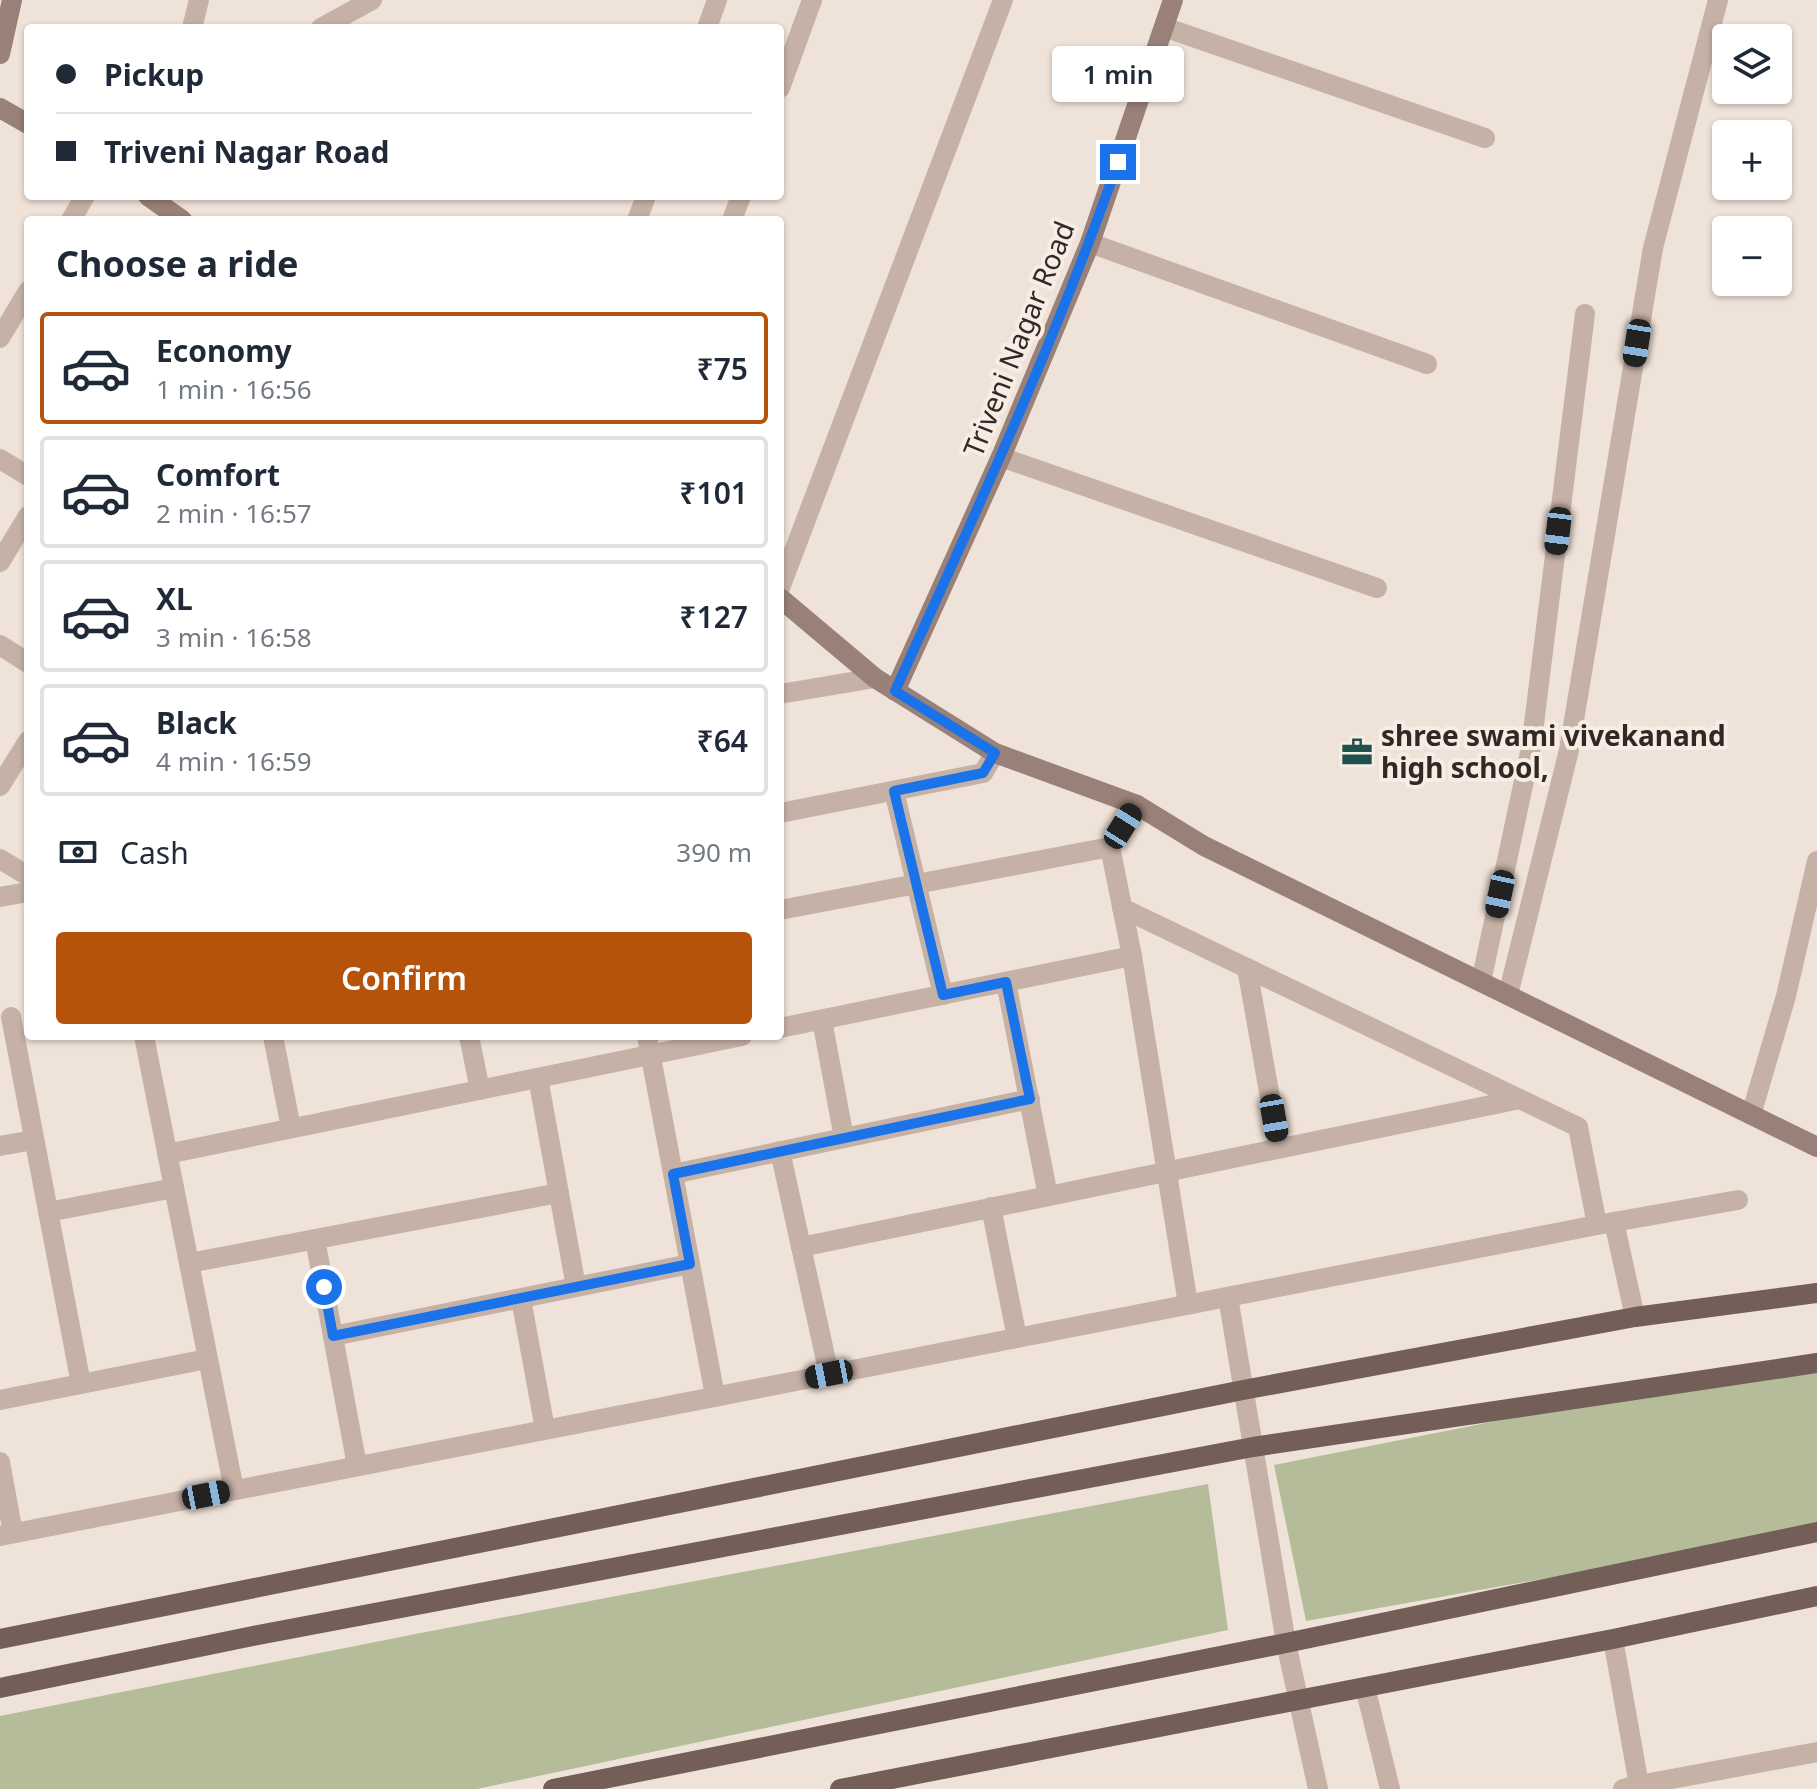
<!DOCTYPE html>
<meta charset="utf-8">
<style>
body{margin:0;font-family:"Noto Sans",sans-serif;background:#f2f2f3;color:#1f2937;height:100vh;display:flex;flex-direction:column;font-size:30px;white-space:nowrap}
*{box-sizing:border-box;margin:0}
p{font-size:26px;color:#747a83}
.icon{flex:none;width:44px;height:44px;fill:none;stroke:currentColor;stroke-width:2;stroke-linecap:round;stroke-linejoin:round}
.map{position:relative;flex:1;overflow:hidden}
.drawer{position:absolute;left:24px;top:216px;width:760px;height:824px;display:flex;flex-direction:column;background:#fff;border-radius:8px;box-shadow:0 2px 6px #0004}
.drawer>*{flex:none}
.guide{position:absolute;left:24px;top:24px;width:760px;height:176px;border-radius:8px;box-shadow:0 2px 6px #0004;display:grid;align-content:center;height:176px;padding:0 32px;background:#fff}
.controls{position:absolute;left:1712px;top:24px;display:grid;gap:16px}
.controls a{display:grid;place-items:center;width:80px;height:80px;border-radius:8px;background:#fff;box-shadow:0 2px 6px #0004;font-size:40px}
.end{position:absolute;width:36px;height:36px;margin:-18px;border:10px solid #1a73e8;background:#fff;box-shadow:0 0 0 4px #fff}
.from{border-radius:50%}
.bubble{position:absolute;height:56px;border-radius:8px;background:#fff;box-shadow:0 2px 6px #0004;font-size:26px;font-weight:600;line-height:56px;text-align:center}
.car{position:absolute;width:24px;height:48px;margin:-24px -12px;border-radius:10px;box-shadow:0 0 6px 2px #0007;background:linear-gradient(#222 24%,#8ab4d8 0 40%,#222 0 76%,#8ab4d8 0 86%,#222 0)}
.guide b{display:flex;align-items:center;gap:28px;height:76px;font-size:30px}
.guide b+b{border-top:2px solid #e0e1e3}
.guide i{width:20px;height:20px;background:#1f2937}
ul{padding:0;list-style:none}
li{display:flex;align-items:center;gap:24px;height:112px;margin:0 16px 12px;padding:0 16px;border:4px solid #e0e1e3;border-radius:8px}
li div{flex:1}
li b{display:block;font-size:30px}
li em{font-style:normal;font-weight:600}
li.active{border-color:#b45309}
li>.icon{width:72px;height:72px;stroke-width:1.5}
h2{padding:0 32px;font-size:36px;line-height:96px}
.pay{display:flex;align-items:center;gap:20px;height:88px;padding:0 32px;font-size:30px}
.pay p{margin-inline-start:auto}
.cta{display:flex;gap:16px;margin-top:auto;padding:16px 32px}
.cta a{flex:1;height:92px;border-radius:8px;background:#b45309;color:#fff;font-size:32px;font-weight:600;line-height:92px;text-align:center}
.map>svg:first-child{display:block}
.green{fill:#b4bc9a}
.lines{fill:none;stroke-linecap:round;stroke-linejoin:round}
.street{stroke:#c6b1a6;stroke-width:20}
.secondary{stroke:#998078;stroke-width:20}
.primary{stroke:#735f58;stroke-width:20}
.route{stroke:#1a73e8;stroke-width:10}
.labels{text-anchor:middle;stroke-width:8;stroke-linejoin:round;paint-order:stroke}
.street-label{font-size:28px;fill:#322926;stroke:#f7ede4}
.poi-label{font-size:28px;font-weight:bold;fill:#322926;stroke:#f7ede4;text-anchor:start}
</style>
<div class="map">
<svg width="1817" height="1789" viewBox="0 0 1817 1789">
<rect width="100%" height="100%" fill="#efe2d9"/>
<g class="green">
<path d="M1817,1364V1530L1306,1621L1274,1465L1491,1422Z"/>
<path d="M1208,1484L1228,1630L477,1789H0V1716L426,1632Z"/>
</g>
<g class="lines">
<g class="street">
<path d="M1164,27L1485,138"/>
<path d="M192,28L199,0"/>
<path d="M321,28L372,0"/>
<path d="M707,28L717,0"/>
<path d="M780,88L812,0"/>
<path d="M71,220L85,196"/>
<path d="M637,220L646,196"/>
<path d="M732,220L741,196"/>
<path d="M1090,243L1427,364"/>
<path d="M0,338L28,291"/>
<path d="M1001,457L1377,588"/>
<path d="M0,459L28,476"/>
<path d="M0,562L28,516"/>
<path d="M780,588L1003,0"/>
<path d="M0,645L28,663"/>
<path d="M780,694L875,678"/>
<path d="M0,786L28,741"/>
<path d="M894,791L943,995"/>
<path d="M1137,805L1110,847L1132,956L1188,1304"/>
<path d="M780,813L983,773L995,753"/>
<path d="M0,859L28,876"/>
<path d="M0,897L28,892"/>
<path d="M1122,908L1578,1127L1597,1225"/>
<path d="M780,910L1110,847"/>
<path d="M1247,968L1279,1148"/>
<path d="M1006,982L1048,1196"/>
<path d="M1481,982L1531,748L1585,314"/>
<path d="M1508,995L1569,750L1653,248L1718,0"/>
<path d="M11,1017L81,1384"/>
<path d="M822,1020L844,1138"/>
<path d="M780,1028L1132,956"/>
<path d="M144,1036L234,1490"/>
<path d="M273,1036L291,1128"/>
<path d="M469,1036L480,1090"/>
<path d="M647,1036L715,1396"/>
<path d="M538,1078L576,1287"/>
<path d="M1751,1115L1786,996L1817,861"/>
<path d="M0,1146L34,1140"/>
<path d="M780,1151L829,1374"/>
<path d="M167,1154L742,1036"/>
<path d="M673,1174L1030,1099"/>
<path d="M991,1207L1017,1338"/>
<path d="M48,1212L174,1188"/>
<path d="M1614,1222L1635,1317"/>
<path d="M315,1239L357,1466"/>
<path d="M801,1247L1520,1099"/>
<path d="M189,1263L559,1193"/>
<path d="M1228,1297L1286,1643L1318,1789"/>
<path d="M521,1299L545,1429"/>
<path d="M333,1336L690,1264"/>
<path d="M0,1400L207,1359"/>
<path d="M0,1462L13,1533"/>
<path d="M0,1536L1597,1225L1738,1200"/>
<path d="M1613,1639L1639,1785L1623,1789"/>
<path d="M1365,1687L1390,1789"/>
<path d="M1639,1785L1817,1752"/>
</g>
<g class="secondary">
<path d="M0,54L12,0"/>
<path d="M0,108L28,124"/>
<path d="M148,196L182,220"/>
<path d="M780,598L875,678L995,753L1137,805L1204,846L1817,1147"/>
<path d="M895,691L1001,457L1090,243L1173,0"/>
</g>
<g class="primary">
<path d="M0,1639L1243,1390L1635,1317L1817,1293"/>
<path d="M0,1688L258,1635L1253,1447L1817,1363"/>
<path d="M553,1789L1286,1643L1817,1532"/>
<path d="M840,1789L1613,1639L1817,1596"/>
</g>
</g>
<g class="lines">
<path class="route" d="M324,1287L333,1336L690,1264L673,1174L1030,1099L1006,982L943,995L894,791L983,773L995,753L895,691C974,516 1055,343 1118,162"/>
</g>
<defs>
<symbol id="office-bare" viewBox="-9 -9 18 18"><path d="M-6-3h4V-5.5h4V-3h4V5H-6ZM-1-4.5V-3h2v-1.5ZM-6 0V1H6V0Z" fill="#1f504e" stroke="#f7ede4" stroke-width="2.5" paint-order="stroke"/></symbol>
</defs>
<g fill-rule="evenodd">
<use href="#office-bare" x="1335" y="730" width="44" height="44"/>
</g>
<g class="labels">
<g class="street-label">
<text transform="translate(1019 339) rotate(-68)" y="10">Triveni Nagar Road</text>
</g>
<g class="poi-label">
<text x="1381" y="746">shree swami vivekanand<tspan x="1381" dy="32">high school,</tspan></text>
</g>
</g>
</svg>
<div class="controls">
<a><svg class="icon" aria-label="layers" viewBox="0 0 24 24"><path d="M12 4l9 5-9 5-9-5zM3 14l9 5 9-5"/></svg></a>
<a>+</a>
<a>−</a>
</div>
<i class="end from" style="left:324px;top:1287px"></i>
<i class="end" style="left:1118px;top:162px"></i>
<div class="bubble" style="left:1052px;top:46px;width:132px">1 min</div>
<i class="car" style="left:1637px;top:343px;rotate:189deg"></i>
<i class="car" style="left:1558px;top:531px;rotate:187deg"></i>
<i class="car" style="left:1123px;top:826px;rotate:32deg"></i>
<i class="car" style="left:1500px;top:894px;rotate:192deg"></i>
<i class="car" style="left:1274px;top:1118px;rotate:170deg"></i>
<i class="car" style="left:829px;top:1374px;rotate:259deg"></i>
<i class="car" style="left:206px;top:1495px;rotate:79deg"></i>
<div class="guide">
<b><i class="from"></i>Pickup</b>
<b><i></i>Triveni Nagar Road</b>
</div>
<section class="drawer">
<h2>Choose a ride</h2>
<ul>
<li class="active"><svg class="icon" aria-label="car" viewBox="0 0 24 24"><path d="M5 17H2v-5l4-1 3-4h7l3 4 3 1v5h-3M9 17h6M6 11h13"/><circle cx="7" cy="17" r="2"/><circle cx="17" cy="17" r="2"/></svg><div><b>Economy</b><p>1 min · 16:56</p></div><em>₹75</em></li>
<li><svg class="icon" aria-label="car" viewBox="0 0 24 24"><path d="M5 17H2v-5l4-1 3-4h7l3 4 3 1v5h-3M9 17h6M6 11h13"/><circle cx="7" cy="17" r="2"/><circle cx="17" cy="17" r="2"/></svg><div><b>Comfort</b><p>2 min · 16:57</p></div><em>₹101</em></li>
<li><svg class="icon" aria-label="car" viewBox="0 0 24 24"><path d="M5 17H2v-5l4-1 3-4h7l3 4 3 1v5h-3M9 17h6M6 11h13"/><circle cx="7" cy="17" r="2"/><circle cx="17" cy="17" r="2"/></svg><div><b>XL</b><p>3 min · 16:58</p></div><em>₹127</em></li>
<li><svg class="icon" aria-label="car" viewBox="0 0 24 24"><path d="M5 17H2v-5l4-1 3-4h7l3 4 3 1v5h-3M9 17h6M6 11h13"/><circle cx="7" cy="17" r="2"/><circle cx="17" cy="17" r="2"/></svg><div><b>Black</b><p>4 min · 16:59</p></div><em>₹64</em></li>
</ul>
<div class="pay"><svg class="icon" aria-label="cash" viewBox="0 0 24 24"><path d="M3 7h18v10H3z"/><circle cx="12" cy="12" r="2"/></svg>Cash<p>390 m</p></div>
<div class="cta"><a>Confirm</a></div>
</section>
</div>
